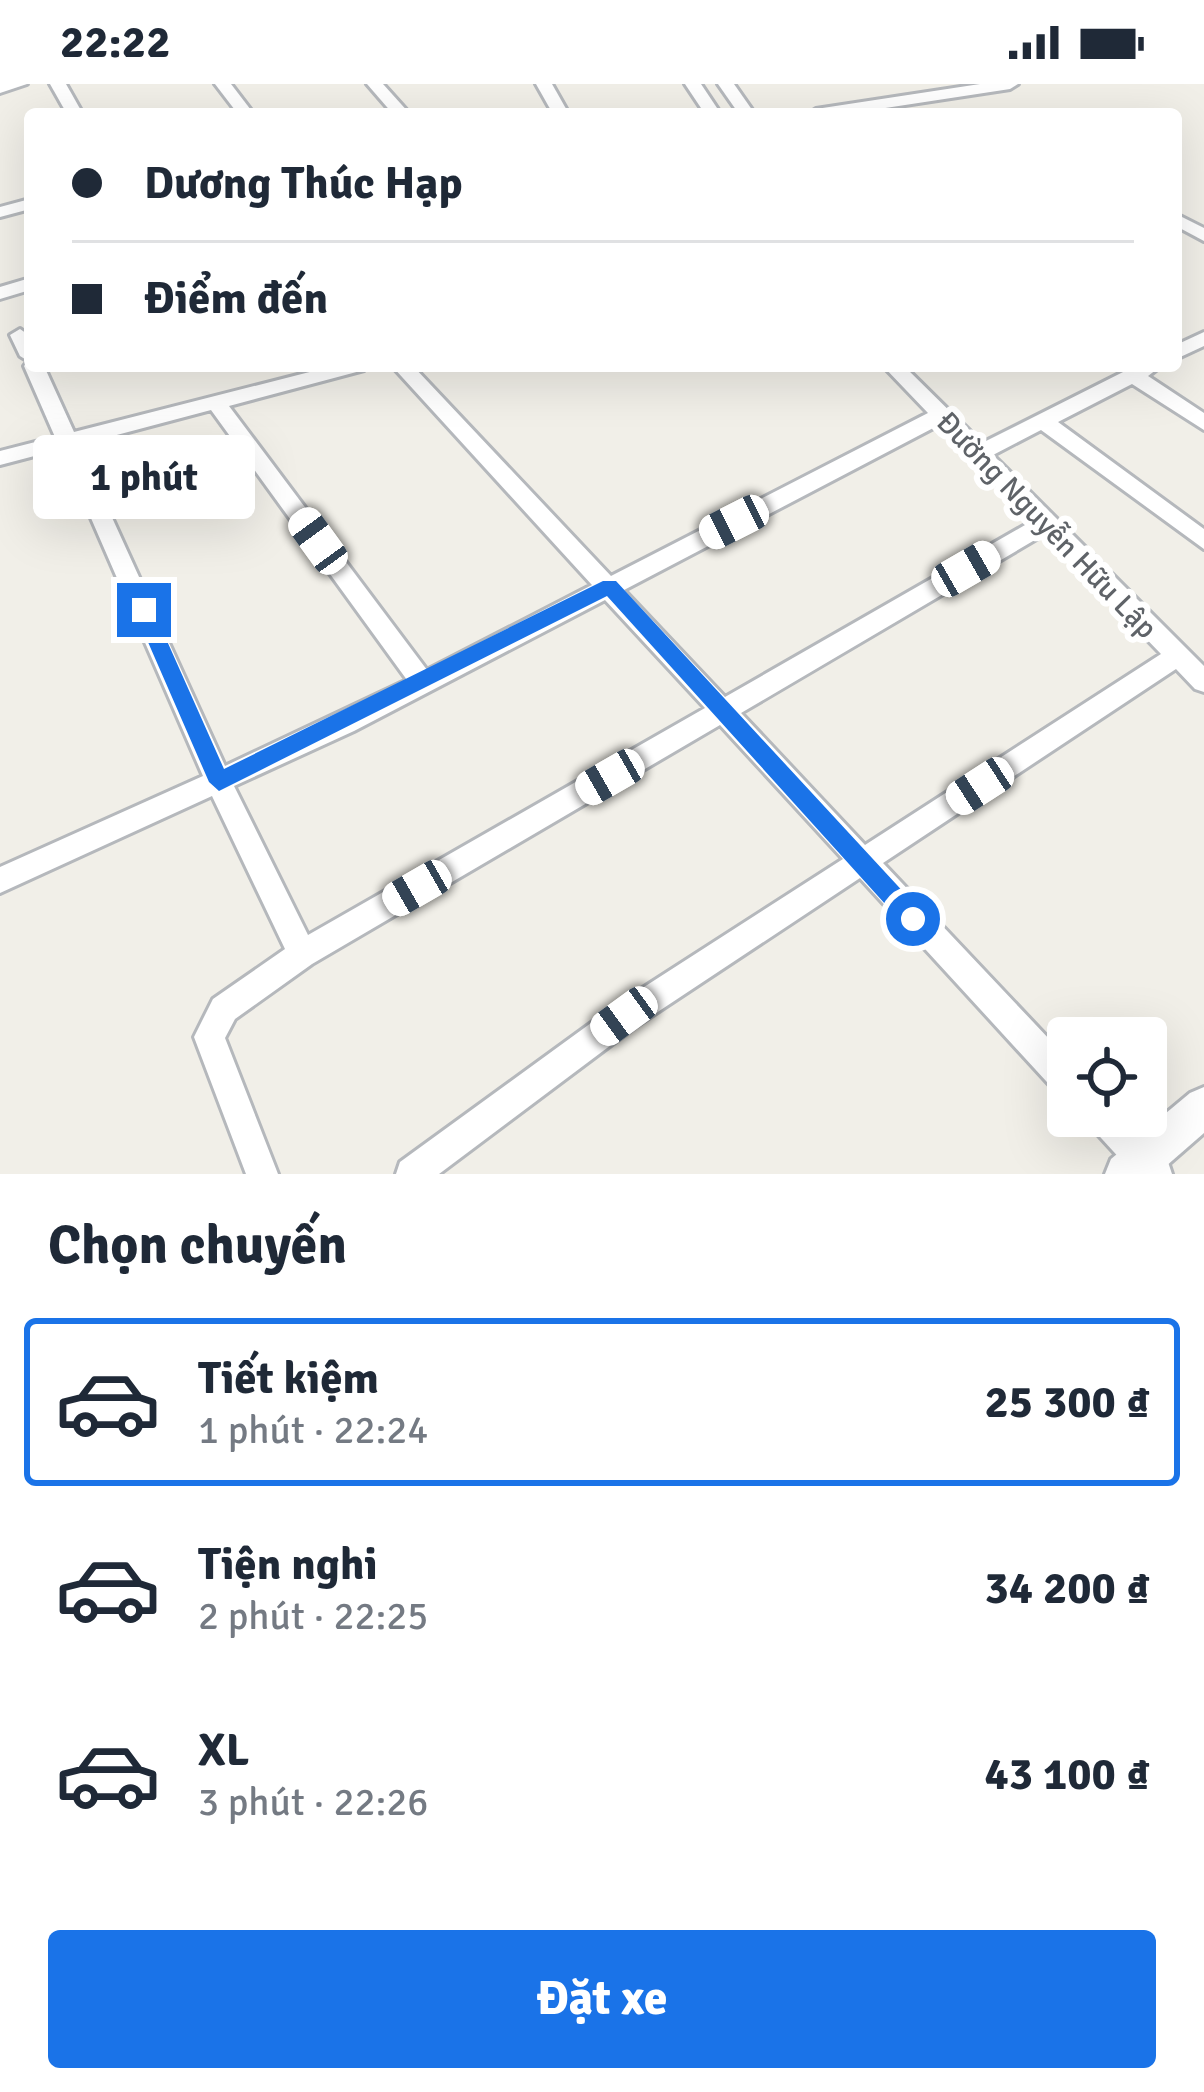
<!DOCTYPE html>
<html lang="vi">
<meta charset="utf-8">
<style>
body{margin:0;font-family:Signika,sans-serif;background:#f2f2f3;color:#1f2937;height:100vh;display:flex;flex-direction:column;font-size:45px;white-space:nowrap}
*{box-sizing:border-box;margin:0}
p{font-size:39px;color:#747a83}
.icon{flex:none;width:66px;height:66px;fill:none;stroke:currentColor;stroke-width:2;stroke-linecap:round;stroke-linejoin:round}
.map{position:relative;height:1090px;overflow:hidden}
.panel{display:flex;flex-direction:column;background:#fff;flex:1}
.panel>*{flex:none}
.banner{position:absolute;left:24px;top:24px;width:1158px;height:264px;border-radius:12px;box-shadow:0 12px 48px #0002;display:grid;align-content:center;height:264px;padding:0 48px;background:#fff}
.tools{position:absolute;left:1047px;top:933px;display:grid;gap:24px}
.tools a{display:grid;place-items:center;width:120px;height:120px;border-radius:12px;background:#fff;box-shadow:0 12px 48px #0002;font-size:60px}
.end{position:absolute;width:54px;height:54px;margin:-27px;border:15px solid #1a73e8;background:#fff;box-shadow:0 0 0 6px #fff}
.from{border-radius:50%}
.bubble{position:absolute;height:84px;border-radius:12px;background:#fff;box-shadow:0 12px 48px #0002;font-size:39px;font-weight:700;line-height:84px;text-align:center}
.car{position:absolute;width:36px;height:72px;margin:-36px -18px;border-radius:15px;box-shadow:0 0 9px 3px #0007;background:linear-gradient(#fff 24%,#345 0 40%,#fff 0 76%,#345 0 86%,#fff 0)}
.banner b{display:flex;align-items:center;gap:42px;height:114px;font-size:45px}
.banner b+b{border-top:3px solid #e0e1e3}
.banner i{width:30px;height:30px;background:#1f2937}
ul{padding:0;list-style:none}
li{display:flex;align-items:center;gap:36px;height:168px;margin:0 24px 18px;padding:0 24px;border:6px solid transparent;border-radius:12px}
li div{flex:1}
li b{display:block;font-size:45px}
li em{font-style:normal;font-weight:700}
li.on{border-color:#1a73e8}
li>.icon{width:108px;height:108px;stroke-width:1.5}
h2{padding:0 48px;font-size:54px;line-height:144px}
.primary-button{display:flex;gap:24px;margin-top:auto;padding:24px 48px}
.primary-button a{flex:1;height:138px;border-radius:12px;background:#1a73e8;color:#fff;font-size:48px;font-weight:700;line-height:138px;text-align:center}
.status{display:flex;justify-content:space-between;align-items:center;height:84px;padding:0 60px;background:#fff;direction:ltr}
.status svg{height:33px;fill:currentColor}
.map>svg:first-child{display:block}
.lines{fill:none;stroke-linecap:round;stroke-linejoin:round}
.minor-casing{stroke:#b5b8bc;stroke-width:6}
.tertiary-casing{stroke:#b5b8bc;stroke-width:6}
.minor{fill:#fff;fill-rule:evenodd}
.tertiary{fill:#fff;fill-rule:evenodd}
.route{fill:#1a73e8}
.labels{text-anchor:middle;stroke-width:12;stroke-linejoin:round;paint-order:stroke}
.street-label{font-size:30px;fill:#5f6368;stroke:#fff}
</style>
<div class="status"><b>22:22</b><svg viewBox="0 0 49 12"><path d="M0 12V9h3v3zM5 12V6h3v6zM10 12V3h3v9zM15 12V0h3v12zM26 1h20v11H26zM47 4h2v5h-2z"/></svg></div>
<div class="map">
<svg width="1204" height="1090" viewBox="0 0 1204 1090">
<rect width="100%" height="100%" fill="#f1efe8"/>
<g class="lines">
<defs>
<g id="minor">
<path d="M0,0H27L0,9Z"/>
<path d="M50,0H66L83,30H67Z"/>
<path d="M215,0H231L254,30H238Z"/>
<path d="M367,0H383L410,30H393Z"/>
<path d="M536,0H552L569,30H553Z"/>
<path d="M685,0H701L721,30H705Z"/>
<path d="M718,0H734L755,30H739Z"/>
<path d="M980,0H1018L1010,5L846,30H808L816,25Z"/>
<path d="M30,115V125L0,133V123Z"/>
<path d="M1176,130L1204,144V157L1176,142Z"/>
<path d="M30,194V206L0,215V203Z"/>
<path d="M20,245L30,252V282H44L74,348L333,282H367L364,286L229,322L427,586L592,501L392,282H413L611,492L928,329L883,282H904L982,359L1135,282H1161L1148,292L1204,329V346L1132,300L1058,338L1204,445V465L1041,346L993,371L1204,582V608L1195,605L1176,585L883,779L1068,975V1014L1057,1009L860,794L635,943L439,1090H396L400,1078L613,923L843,775L720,641L312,880L235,935L225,954L278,1090H246L194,953L213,915L285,865L212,712L0,809V783L203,692L61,365L0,381V367L55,353L24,282L28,277L20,272L10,251ZM211,326L407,596L225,682L79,361ZM939,341L1032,437L725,613L624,506ZM1045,450L1161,570L865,761L741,629ZM605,516L705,624L308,851L234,702L354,647Z"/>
<path d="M1204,248V262L1176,275V261Z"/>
<path d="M1086,1032H1124L1168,1078L1172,1090H1134L1091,1043Z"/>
</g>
<path id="tertiary" d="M1204,1003V1049L1157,1090H1105L1111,1075L1190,1009Z"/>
</defs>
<use href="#minor" class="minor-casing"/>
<use href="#tertiary" class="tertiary-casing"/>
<use href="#minor" class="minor"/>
<use href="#tertiary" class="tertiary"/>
</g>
<path class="route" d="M603,497H616L921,827V842H905L607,512L219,707L209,698L134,526L151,521L224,685Z"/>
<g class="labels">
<g class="street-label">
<text transform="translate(1047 441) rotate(46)" y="10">Đường Nguyễn Hữu Lập</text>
</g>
</g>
</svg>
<div class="tools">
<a><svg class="icon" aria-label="locate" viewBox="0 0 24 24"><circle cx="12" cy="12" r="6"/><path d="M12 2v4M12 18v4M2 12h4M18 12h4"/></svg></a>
</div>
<i class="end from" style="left:913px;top:835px"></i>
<i class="end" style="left:144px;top:526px"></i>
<div class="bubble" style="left:33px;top:351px;width:222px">1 phút</div>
<i class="car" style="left:734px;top:438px;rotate:243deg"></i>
<i class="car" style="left:318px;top:457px;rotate:324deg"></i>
<i class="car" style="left:966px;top:485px;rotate:60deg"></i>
<i class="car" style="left:610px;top:693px;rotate:240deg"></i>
<i class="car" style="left:980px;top:702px;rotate:237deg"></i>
<i class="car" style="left:417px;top:804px;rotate:240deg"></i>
<i class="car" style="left:624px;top:932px;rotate:234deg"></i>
<div class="banner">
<b><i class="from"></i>Dương Thúc Hạp</b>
<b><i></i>Điểm đến</b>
</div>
</div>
<section class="panel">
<h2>Chọn chuyến</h2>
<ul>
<li class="on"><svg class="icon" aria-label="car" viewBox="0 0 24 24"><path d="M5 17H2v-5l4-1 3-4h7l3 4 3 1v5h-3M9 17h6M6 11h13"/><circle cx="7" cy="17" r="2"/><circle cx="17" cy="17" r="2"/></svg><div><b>Tiết kiệm</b><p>1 phút · 22:24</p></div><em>25 300 ₫</em></li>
<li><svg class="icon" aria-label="car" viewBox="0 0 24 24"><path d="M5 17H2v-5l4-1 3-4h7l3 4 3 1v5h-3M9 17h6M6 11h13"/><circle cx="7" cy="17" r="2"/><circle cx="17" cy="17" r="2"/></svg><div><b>Tiện nghi</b><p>2 phút · 22:25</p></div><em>34 200 ₫</em></li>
<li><svg class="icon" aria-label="car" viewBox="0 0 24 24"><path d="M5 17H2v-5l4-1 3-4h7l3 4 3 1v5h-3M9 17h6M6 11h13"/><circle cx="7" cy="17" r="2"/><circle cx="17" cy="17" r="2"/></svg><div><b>XL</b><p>3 phút · 22:26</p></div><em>43 100 ₫</em></li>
</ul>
<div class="primary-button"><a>Đặt xe</a></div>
</section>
